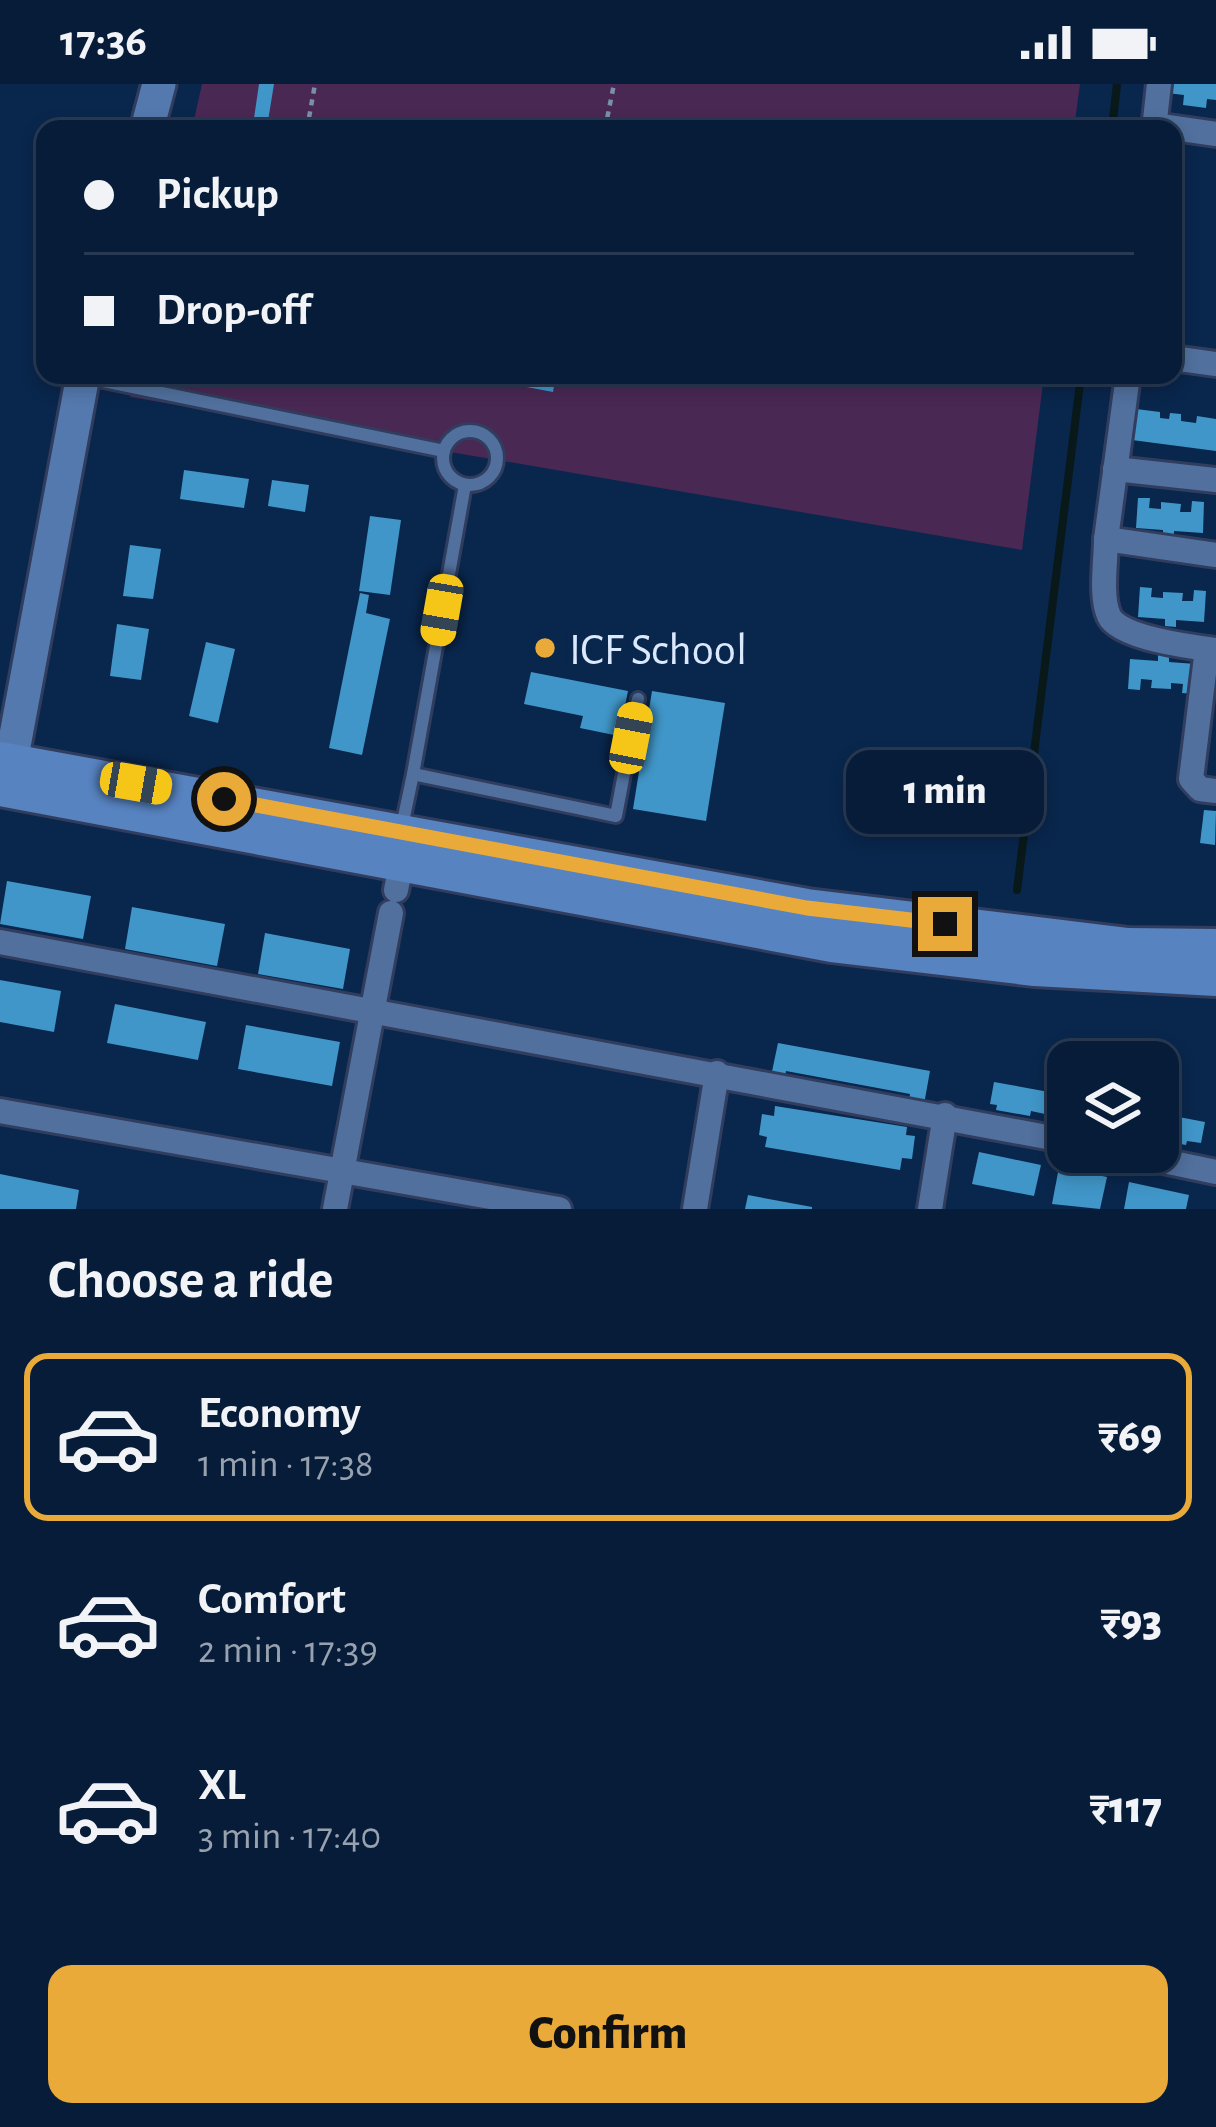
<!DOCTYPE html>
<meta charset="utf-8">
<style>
body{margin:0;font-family:"Alegreya Sans",sans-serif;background:#152944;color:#f1f3f6;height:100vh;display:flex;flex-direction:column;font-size:45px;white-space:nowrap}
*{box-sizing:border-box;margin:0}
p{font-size:39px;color:#98a1ae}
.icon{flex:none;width:66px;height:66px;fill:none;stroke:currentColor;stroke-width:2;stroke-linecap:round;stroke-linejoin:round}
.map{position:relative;height:1125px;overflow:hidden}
.drawer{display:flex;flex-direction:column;background:#071c39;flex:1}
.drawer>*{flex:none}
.banner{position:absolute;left:36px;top:36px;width:1146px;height:264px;border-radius:24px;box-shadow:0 6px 18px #0003,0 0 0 3px #283a53;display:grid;align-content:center;height:264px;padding:0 48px;background:#071c39}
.controls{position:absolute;left:1047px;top:957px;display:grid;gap:24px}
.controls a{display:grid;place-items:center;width:132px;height:132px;border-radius:24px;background:#071c39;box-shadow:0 6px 18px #0003,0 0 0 3px #283a53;font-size:60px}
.end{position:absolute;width:54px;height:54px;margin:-27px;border:15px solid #eaaa39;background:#111;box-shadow:0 0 0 6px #111}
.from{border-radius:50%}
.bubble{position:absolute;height:84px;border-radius:24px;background:#071c39;box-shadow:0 6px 18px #0003,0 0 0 3px #283a53;font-size:39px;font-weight:800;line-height:84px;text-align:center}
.car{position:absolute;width:36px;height:72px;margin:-36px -18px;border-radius:15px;box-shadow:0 0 9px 3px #0007;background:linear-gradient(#f5c518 24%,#345 0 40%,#f5c518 0 76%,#345 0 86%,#f5c518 0)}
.banner b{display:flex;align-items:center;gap:42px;height:114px;font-size:45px}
.banner b+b{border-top:3px solid #283a53}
.banner i{width:30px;height:30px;background:#f1f3f6}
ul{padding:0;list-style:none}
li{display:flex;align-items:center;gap:36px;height:168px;margin:0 24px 18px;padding:0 24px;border:6px solid transparent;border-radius:24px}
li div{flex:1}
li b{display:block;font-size:45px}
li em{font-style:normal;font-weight:800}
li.on{border-color:#eaaa39}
li>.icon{width:108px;height:108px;stroke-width:1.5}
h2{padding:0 48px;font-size:54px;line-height:144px}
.button{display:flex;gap:24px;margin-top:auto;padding:24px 48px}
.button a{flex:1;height:138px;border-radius:24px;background:#eaaa39;color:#111;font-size:48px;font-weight:800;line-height:138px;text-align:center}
.status{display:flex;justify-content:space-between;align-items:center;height:84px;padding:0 60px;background:#071c39;direction:ltr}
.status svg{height:33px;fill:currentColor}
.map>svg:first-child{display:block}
.green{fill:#492854}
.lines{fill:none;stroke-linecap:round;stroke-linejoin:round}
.stream{stroke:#091919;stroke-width:8}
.building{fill:#4096c8}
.lane-casing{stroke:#303d5e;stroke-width:18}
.street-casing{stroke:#303d5e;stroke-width:30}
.secondary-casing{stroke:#303d5e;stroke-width:39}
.primary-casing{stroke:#303d5e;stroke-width:42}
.path{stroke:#798fab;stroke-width:4.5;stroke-dasharray:6 6;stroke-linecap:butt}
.lane{stroke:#51709d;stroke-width:12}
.street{stroke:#51709d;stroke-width:24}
.secondary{stroke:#5479ae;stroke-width:33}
.primary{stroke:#5783c0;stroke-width:36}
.route{stroke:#eaaa39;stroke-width:15}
.poi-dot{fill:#eaaa39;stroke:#09264c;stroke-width:4.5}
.labels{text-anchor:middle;stroke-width:12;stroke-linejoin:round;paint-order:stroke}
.poi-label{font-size:45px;fill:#dae9fd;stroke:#09264c;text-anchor:start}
</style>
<div class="status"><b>17:36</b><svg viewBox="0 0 49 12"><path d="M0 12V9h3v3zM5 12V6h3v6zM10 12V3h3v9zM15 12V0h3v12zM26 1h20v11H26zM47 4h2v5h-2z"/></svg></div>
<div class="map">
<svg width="1216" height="1125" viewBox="0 0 1216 1125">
<rect width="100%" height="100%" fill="#09264c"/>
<g class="green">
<path d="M202,0H1080L1074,45H192Z"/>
<path d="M135,291H1044L1022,466L130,313Z"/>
</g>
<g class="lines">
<g class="stream">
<path d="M1112,45L1117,0"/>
<path d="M1017,806L1081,291"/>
</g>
</g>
<g class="building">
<path d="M259,0H274L267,43L253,41Z"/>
<path d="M1169,0H1216V16L1207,15L1206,24L1183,21L1184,11L1167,9Z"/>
<path d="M464,291H556L553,308Z"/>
<path d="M1136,325L1160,328V334L1169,335L1170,329L1181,330V337L1196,339L1197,332L1216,335V367L1132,356Z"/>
<path d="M184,386L249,395L244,424L180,415Z"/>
<path d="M272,396L309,401L305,428L268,422Z"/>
<path d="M1138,414H1150L1149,424L1161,425V418L1181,420L1180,428H1191L1192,417L1204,418L1203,449L1174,447V454L1163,453V446L1136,444Z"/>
<path d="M370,432L401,436L390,511L359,507Z"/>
<path d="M130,461L161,465L153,515L123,512Z"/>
<path d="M1140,503L1152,504L1151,513L1163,514V508L1183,509L1182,517H1193L1194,506L1206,507L1204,538L1176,536V543L1165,542V535L1138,533Z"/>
<path d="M360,509L369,511L366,529L390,535L362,671L329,664Z"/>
<path d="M117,540L149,545L141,596L110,592Z"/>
<path d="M206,558L235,565L218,639L189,632Z"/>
<path d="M1158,570L1169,571V578L1196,580L1194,610L1182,609L1183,600L1171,599V605L1151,604L1152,596L1141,595L1140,606L1128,605L1130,575L1158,577Z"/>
<path d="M531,588L628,607L619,652L580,644L583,632L524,620Z"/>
<path d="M652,607L725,619L706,737L633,725Z"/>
<path d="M1204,726L1216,727L1215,761L1200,759Z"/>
<path d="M7,797L91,812L83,855L0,840Z"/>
<path d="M132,823L225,840L217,882L125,865Z"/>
<path d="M265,849L350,865L343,905L258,890Z"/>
<path d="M0,896L61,907L54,948L0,938Z"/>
<path d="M115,920L206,938L198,976L107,959Z"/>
<path d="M246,941L340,958L332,1002L238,985Z"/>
<path d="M778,959L930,987L923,1026L908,1023L910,1010L786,987L784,1000L770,997Z"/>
<path d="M994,998L1049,1008L1045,1030L1031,1027L1030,1032L996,1026L997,1021L990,1020Z"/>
<path d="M775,1022L907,1043L906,1051L915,1052L912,1075L902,1074L900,1086L765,1063L767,1053L759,1051L762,1030L774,1032Z"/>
<path d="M1158,1029L1205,1038L1201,1059L1187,1057L1186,1061L1158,1056Z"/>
<path d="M979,1068L1041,1081L1034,1112L972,1100Z"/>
<path d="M1059,1083L1107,1093L1100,1125L1052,1120Z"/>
<path d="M0,1090L79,1106L76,1125H0Z"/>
<path d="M1129,1098L1189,1111L1186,1125H1124Z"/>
<path d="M748,1111L812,1123V1125H745Z"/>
</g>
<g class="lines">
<defs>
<g id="lane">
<path d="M84,293L444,367"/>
<circle cx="470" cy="374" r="27"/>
<path d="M465,401L413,690L616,732L638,615"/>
<path d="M401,747L413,690"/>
</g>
<g id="street">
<path d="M1154,41L1216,50"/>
<path d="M1154,45L1159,0"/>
<path d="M1173,274L1216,280"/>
<path d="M1128,291L1106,455L1216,471"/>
<path d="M1115,385L1216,396"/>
<path d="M1106,455C1106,477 1100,512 1109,532C1119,554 1192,563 1216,566"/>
<path d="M1207,565L1191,695L1200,705L1216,707"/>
<path d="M396,806L401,781"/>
<path d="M0,858L1068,1057"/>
<path d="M0,1027L559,1125"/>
<path d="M1121,1068L1216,1088"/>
<path d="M335,1125L391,829"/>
<path d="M695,1125L717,989"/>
<path d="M930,1125L945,1031"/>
</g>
<g id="secondary">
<path d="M147,45L159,0"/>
<path d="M11,678L83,291"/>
</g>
<g id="primary">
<path d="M0,676L807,823L1128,862L1216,863"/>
<path d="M0,704L832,860L1035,884L1216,894"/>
</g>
</defs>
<use href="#lane" class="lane-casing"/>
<use href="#street" class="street-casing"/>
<use href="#secondary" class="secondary-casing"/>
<use href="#primary" class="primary-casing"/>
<g class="path">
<path d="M307,45L315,0"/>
<path d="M605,45L614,0"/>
</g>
<use href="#lane" class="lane"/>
<use href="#street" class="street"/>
<use href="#secondary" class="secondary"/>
<use href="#primary" class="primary"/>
</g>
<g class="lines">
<path class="route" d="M224,715L807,824L945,840"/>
</g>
<circle class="poi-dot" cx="545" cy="564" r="12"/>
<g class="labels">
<g class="poi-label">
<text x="569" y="580">ICF School</text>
</g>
</g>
</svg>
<div class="controls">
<a><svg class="icon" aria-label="layers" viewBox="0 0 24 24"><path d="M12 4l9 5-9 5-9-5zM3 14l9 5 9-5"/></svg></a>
</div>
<i class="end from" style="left:224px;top:715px"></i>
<i class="end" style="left:945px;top:840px"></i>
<div class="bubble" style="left:846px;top:666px;width:198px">1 min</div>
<i class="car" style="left:442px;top:526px;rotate:190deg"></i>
<i class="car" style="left:631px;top:654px;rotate:11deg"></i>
<i class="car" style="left:136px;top:699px;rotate:100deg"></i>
<div class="banner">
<b><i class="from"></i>Pickup</b>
<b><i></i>Drop-off</b>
</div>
</div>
<section class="drawer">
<h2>Choose a ride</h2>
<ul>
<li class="on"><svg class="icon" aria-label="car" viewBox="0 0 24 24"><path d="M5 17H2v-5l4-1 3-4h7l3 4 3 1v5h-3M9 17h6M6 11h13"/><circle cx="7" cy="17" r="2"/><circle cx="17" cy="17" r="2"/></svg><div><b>Economy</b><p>1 min · 17:38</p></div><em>₹69</em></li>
<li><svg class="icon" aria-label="car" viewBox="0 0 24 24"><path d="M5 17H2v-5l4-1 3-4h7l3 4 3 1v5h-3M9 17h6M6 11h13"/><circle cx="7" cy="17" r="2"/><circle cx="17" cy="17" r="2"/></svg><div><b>Comfort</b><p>2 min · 17:39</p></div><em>₹93</em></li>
<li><svg class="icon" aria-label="car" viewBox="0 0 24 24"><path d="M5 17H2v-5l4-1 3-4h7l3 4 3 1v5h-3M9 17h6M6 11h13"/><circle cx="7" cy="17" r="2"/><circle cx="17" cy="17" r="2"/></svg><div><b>XL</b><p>3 min · 17:40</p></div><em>₹117</em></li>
</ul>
<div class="button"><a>Confirm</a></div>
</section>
